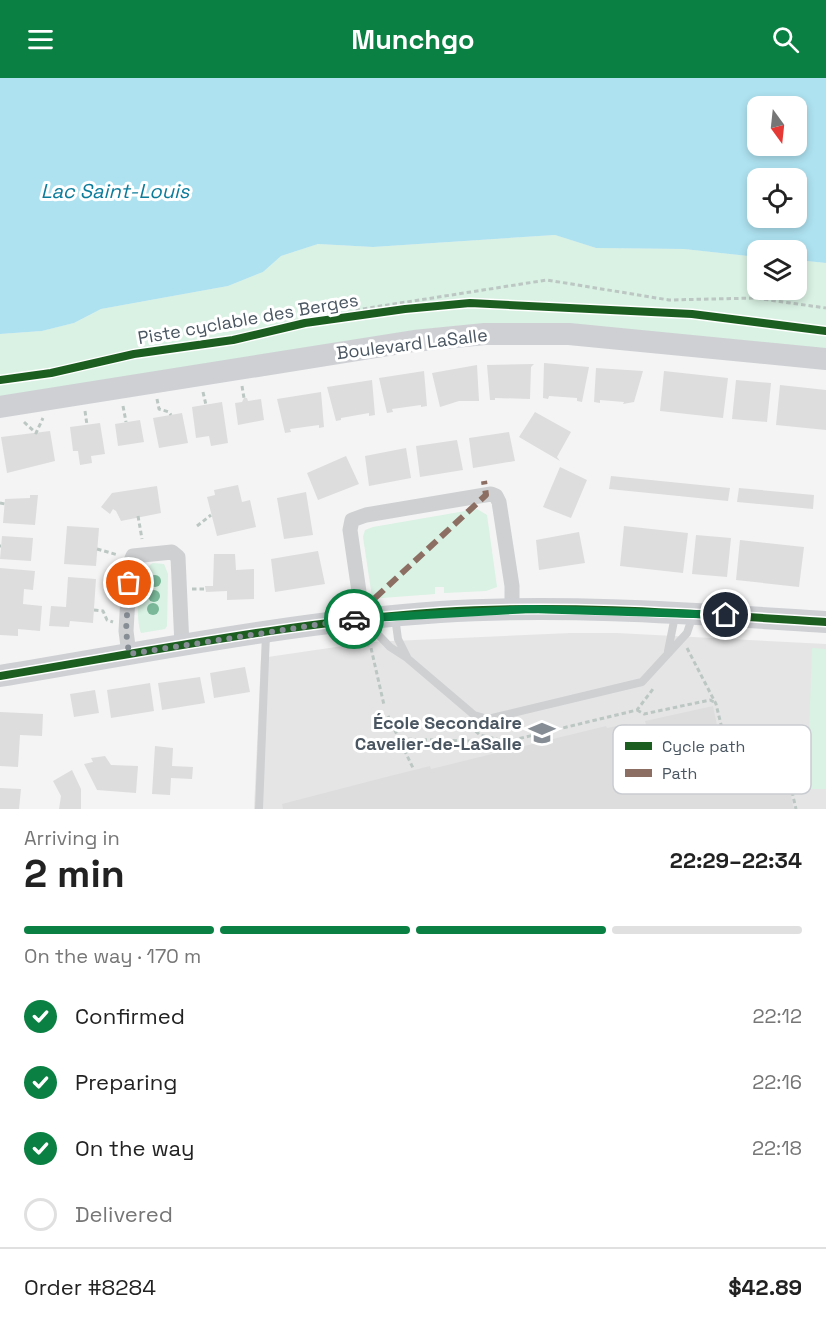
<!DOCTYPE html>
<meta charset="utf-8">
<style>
body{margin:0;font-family:"Space Grotesk",sans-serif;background:#f6f6f6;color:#222;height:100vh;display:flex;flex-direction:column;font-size:22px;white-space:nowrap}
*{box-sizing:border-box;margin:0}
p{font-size:20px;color:#767676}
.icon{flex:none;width:33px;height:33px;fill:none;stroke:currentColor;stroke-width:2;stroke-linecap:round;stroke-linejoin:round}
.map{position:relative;height:731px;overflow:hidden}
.drawer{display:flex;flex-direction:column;background:#fff;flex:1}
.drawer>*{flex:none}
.needle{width:39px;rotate:165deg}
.fabs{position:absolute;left:747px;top:18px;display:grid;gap:12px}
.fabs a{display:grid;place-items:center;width:60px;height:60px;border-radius:12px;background:#fff;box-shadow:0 3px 9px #0003;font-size:30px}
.pin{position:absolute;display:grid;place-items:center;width:51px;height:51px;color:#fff;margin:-26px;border:3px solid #fff;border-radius:50%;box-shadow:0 2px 6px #0007}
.courier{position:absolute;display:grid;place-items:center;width:60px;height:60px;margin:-30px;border:4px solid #0b8043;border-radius:50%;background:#fff;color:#222;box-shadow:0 2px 8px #0007}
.headline em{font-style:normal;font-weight:800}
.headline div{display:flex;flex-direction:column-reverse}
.headline{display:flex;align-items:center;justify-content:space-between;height:102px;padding:0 24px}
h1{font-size:39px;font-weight:800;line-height:45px}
.bar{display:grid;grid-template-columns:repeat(4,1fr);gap:9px 6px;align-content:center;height:72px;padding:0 24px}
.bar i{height:8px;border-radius:4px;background:#e0e0e0}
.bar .selected{background:#0b8043}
.bar p{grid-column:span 4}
.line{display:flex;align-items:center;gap:15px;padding:0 24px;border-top:2px solid #e0e0e0}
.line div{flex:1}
ol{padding:0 24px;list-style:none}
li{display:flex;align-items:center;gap:18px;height:66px}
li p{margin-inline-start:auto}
li .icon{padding:6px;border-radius:50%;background:#0b8043;color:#fff;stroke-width:4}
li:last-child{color:#767676}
li i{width:33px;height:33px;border:3px solid #e0e0e0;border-radius:50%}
header{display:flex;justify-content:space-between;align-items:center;height:78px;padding:0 24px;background:#0b8043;color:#fff;font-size:27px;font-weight:800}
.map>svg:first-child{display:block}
.education{fill:#e6e5e6}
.green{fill:#d9f2e3}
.water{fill:#aee2f0;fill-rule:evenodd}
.building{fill:#ddddde}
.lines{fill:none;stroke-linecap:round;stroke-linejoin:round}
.path{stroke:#bcc7c4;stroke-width:3;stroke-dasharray:4.5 3;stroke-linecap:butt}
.lane{stroke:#ced0d2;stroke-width:8}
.street{stroke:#ced0d2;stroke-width:15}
.secondary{stroke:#ced0d4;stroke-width:22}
.quiet{stroke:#8d6e63;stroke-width:6;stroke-dasharray:12 6;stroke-linecap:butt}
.cycleway-casing{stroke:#fff;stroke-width:11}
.cycleway{stroke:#1b5e20;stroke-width:8}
.tree{fill:#7ab899}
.done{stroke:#868d94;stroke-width:6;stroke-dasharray:0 10.8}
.route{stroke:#0b8043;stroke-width:8}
.labels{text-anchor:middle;stroke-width:6;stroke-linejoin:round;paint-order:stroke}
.street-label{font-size:18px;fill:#4a5661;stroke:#fff}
.poi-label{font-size:18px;font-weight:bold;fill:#4a5661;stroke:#fff;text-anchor:end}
.water-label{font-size:20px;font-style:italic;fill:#0c7c9b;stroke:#fff}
.key{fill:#fff;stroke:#c9ccd0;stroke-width:1.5}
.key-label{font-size:16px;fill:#4a5661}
</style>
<header><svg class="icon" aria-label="menu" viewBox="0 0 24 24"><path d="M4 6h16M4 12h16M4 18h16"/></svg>Munchgo<svg class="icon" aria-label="search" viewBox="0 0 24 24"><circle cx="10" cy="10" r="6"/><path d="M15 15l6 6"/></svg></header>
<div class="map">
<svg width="826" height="731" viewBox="0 0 826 731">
<rect width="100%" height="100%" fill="#f4f4f4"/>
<path class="education" d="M571 555H617L826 566V731H254L261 580 370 564Z"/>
<path class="green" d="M555 157 596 170 684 171 757 179 758 212H796L797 182 826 185V272L568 247 0 320V256L42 253 74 245 101 231 228 208 263 194 281 178 318 166 373 169Z
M477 431 487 437 497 509 486 513 444 515V509H435V516L382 520 372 519 363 459 365 452 373 449Z
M153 485 164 486 168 496 167 548 165 551 141 555C135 540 137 492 153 485Z
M812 570 826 571V711H807Z"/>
<path class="water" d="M0 0H826V185L797 182 796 172H758L757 179 684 171 596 170 555 157 373 169 318 166 281 178 263 194 228 208 101 231 74 245 42 253 0 256ZM758 28H796V68H758ZM758 100H796V140H758Z"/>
<path class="building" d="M544 285 589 289 582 324 577 323V320L549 318 548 321 543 320Z
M534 286 531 289 530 321 495 320V322H490L487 287Z
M477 287 479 323H459L440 329 432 295Z
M596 290 643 293 634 324 623 326 624 324 600 322V325L594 324Z
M424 293 427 328 421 329V327L392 331 393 334 387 335 379 300Z
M664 293 728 300 723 340 660 333Z
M372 302 375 337 369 338V335L341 340V342L336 343 327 309Z
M736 302 771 305 767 344 732 341Z
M780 307 826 312V352L776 347Z
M321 314 324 349 319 350V347L290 351 291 354 285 355 277 321Z
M244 320H247L248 323 261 321 264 342 238 347 235 325 242 324Z
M222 324 228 365 211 368 209 358 196 360 192 329Z
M535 334 571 354 557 379 560 383 519 359Z
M182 335 188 365 159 370 153 340Z
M140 342 144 364 118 368 115 346Z
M100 345 105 376 91 378 92 385 80 387 78 373H73L70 349Z
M50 353 55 383 7 395 1 359Z
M509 354 515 383 473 390 469 360Z
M457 362 463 392 420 399 416 368Z
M406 370 411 400 369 408 365 378Z
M346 378 359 406 318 422 307 395Z
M560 389 587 402 571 440 543 429Z
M611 398 730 410 728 423 609 411Z
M238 407 242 424 250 422 256 449 217 458 207 419 215 417 214 412Z
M157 408 161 435 121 443 116 433 113 431 110 436 101 429 112 415Z
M739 410 814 417 813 431 737 424Z
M306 414 313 457 284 461 277 420Z
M30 417H38L35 447 3 445 5 421 30 420Z
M67 448 99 450 96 488 64 486Z
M624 448 688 455 683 495 620 488Z
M579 454 585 485 539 492 536 462Z
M696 457 731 460 727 499 692 496Z
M2 458 33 460 31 483 0 481Z
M740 462 804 469 799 509 736 502Z
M318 473 325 506 275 514 271 481Z
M214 476H235L236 492 254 491V521L227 522V513L206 514 205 508H213Z
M0 490 35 493 33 512 24 511 23 526 42 528 40 553 18 551V558L0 557Z
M68 499 96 501 93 545 70 543 69 549 49 548 51 528 66 529Z
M245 589 250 614 214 620 210 595Z
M200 599 205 625 162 632 158 605Z
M150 605 154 633 111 640 107 612Z
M95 612 99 635 74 639 70 616Z
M713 628 729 705 786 696 794 731H283L282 726 382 700 430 688 431 691 606 648 607 650 627 646 628 651 646 647 645 643Z
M0 634 43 636 42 658 20 657 18 689 0 688Z
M155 668 173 670 172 688 193 689 192 701 171 700 170 717 152 716Z
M105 678 111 687 138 688 136 715 97 712 84 686 93 684 91 680Z
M72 692 81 711V731H59L61 718 53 703Z
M0 710 21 711 19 731H0Z"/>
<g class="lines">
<path class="path" d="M351 238 354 233 362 231 547 202 669 222 755 220 826 230
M242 308 244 320
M203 314 206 327
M157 321 159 331 169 334 171 337
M123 328 126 344
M85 333 87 347
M24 344 36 355 43 340
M0 425 5 426
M138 438 142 461
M197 448 211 437
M0 468H1
M97 471 118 477
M192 511H205
M94 532 103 533 107 542 113 544
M361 559 371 570 384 627
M687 570 716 626 727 671 760 694 786 688 796 731
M637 632 644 636 710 622 714 624
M388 638 414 692
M470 648 480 657 504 663
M400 661 505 664 637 632 653 611"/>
<path class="lane" d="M395 539 398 561 407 579
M366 544 390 569 407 580 474 637 488 641 642 604 687 555 693 537
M668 573 675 538
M259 731 266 556"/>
<path class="street" d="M363 541 350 452 352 442 366 437 491 416 496 418 499 424 512 508V531
M129 576 126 553 130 485 133 478 172 474 178 479 182 568"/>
<path class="secondary" d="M0 329 414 263 485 256H569L826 281
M0 598C146 574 293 544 440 534 569 526 697 536 826 544"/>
<path class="quiet" d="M375 520 486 417 484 403"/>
<g class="cycleway-casing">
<path id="cycleway" d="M0 302 51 295 134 276 233 262 305 245 405 231 470 225 692 236 826 253
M0 598C146 574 293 544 440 534 569 526 697 536 826 544"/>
</g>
<use href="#cycleway" class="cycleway"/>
</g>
<g class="tree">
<circle cx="155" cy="503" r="6"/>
<circle cx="154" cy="518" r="6"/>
<circle cx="153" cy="531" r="6"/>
</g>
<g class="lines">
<path class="done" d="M129 505 126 553 129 576 354 541"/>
<path class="route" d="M354 541 530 531 726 537"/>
</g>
<defs>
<g id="school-bare" transform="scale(2.07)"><path d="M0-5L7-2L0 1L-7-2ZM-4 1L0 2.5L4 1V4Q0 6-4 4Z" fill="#868d94" stroke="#fff" stroke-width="2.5" paint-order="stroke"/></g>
</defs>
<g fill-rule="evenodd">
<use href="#school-bare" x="542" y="655"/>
</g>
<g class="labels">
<g class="street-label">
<text transform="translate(248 241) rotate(-10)" y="6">Piste cyclable des Berges</text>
<text transform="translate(412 266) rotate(-7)" y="6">Boulevard LaSalle</text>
</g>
<g class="poi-label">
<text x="522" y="651">École Secondaire<tspan x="522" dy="21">Cavelier-de-LaSalle</tspan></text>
</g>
<g class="water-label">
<text x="115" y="120">Lac Saint-Louis</text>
</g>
</g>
<rect x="613" y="647" width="198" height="69" rx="9" class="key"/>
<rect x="625" y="664" width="27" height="8" fill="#1b5e20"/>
<rect x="625" y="691" width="27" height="8" fill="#8d6e63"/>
<g class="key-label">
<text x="662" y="674">Cycle path</text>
<text x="662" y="701">Path</text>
</g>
</svg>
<div class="fabs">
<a><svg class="needle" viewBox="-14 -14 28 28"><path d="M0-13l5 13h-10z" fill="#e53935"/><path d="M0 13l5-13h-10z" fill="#767676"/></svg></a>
<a><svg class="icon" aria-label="locate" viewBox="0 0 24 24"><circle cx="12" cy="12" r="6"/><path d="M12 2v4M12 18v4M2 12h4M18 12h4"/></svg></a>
<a><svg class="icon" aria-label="layers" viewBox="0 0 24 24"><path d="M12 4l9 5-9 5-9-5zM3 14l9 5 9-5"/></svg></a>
</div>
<div class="pin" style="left:129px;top:505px;background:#ea580c"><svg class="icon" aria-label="bag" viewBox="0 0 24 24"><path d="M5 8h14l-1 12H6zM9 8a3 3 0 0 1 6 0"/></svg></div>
<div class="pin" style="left:726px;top:537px;background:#1f2937"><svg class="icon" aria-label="home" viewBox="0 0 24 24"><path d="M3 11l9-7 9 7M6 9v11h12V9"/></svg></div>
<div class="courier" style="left:354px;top:541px"><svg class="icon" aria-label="car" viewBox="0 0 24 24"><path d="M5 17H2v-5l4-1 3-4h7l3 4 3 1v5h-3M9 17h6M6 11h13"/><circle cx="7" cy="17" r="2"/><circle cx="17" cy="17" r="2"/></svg></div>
</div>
<section class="drawer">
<div class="headline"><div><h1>2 min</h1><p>Arriving in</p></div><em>22:29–22:34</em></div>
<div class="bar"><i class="selected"></i><i class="selected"></i><i class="selected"></i><i></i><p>On the way · 170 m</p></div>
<ol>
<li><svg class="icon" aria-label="check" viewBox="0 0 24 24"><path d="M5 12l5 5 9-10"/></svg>Confirmed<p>22:12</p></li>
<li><svg class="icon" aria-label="check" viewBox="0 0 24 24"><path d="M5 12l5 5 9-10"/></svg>Preparing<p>22:16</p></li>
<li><svg class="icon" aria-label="check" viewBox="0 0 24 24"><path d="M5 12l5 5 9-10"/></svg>On the way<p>22:18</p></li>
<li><i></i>Delivered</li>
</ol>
<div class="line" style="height:78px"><div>Order #8284</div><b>$42.89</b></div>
</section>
